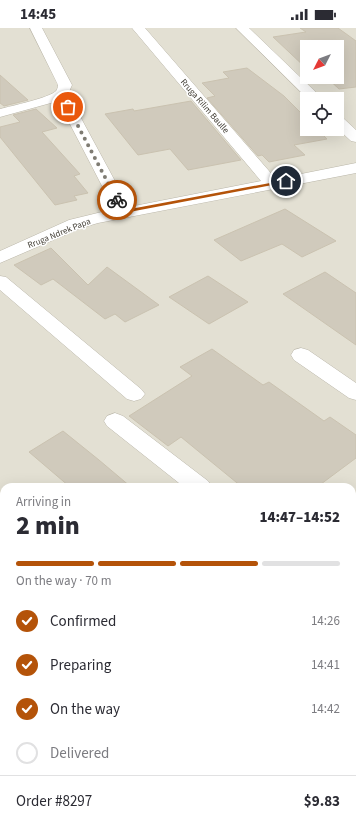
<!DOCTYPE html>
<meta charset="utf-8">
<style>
body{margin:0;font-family:"Source Sans 3",sans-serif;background:#f2f2f3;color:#2b2b33;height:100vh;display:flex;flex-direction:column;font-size:15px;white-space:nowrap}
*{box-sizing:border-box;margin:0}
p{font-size:13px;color:#7c7c81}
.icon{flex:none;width:22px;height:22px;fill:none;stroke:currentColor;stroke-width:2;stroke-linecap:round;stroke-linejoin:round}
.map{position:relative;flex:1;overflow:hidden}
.side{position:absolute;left:0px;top:455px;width:356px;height:352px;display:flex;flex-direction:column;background:#fff;border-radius:12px 12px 0 0;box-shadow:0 4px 16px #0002}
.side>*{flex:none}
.needle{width:26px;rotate:228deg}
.buttons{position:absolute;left:300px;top:12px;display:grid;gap:8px}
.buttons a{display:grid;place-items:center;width:44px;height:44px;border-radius:0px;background:#fff;box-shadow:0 4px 16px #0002;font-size:20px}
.pin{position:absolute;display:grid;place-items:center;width:34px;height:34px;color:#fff;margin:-17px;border:2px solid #fff;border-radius:50%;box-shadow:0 1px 4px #0007}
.courier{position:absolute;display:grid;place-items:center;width:40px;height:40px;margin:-20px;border:3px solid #b45309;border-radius:50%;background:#fff;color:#222;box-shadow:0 1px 5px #0007}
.head em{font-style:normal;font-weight:800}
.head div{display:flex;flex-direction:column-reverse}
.head{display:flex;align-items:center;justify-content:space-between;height:68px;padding:0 16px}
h1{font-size:26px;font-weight:800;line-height:30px}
.bar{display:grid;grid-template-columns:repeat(4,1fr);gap:6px 4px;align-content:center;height:48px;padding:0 16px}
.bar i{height:5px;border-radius:3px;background:#e1e1e2}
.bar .active{background:#b45309}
.bar p{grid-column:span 4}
.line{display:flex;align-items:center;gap:10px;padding:0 16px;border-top:1px solid #e1e1e2}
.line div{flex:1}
ol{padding:0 16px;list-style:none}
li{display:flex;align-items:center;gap:12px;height:44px}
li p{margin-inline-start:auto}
li .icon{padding:4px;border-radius:50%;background:#b45309;color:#fff;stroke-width:4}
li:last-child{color:#7c7c81}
li i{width:22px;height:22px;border:2px solid #e1e1e2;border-radius:50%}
.status{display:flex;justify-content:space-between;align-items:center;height:28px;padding:0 20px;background:#fff;direction:ltr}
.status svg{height:11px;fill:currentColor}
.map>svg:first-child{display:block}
.residential{fill:#e3e0d3;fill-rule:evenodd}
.building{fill:#d0cabc;stroke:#cac2b0}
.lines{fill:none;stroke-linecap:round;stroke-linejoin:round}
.minor-casing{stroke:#bab6a9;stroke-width:1}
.minor{fill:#fff;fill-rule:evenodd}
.route{fill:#b45309}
.done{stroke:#7f7c73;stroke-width:4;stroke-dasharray:0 7.2}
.labels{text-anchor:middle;stroke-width:3;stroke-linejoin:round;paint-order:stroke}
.far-street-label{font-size:9px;fill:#423e35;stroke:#fff}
</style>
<div class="status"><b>14:45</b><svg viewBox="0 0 49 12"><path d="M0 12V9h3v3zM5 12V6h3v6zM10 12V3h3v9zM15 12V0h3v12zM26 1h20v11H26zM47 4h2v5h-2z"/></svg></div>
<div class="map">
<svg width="356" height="807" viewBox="0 0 356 807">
<rect width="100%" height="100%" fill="#f0eee5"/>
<path class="residential" d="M0 0H356V807H0ZM307 19H337V49H307ZM307 71H337V101H307ZM4 459H352V803H4Z"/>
<path class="building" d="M300 0H338L356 13V59L339 61 326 49H337V19H307L306 40 273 9 306 4Z
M247 40 284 68 307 91V101H317L327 111 294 117 305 127 269 134 262 127 258 128 207 70 215 68 202 55 229 50 223 44Z
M0 47 28 72 4 78 0 75Z
M191 73 241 132 188 142 170 121 138 127 105 86 133 81 134 83Z
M36 81 57 100 42 104 80 146 74 148 88 165 74 168 77 172 55 177 0 109V99L20 94 13 87Z
M285 181 336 213 302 229 282 216 241 233 214 212Z
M51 220 88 257 107 239 159 277 125 294 115 286 105 291 53 251 41 257 14 237Z
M325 244 356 265V317L283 266Z
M208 248 248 274 209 296 169 269Z
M212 321 263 357 269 354 324 393 330 389 356 407V430L317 459H242L181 409 168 418 129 388 192 348 180 339Z
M63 403 99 432 131 459H70L29 424Z"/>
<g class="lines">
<g class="minor-casing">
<path id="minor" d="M30 0H42L72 57 68 66 129 179 261 153 132 0H145L276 151 356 135V145L98 195 81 200 0 235V223L69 192 114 181 58 73 0 89V81C11 78 49 70 56 63 57 62 58 59 58 57Z
M236 0H249L323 71H308Z
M337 88 342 89 356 102V114L351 113 337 100Z
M0 248 6 249 141 361 145 366 141 371 134 373 127 371 0 262Z
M301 320 308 322 356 355V372L349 370 294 332 291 327 294 322Z
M115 385 123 388 208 453 212 459H184L107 398 104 393 107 388Z
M352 567 356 568V593L352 592Z
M0 606 4 608V634L0 633Z
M356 637V665L352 667V639Z
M352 693 356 695V725L352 723Z
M144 803H201L199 807H146Z"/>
</g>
<use href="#minor" class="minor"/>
</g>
<path class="route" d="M286 152 288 154 124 185 121 184 115 172 119 171 125 182Z"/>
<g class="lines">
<path class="done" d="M68 79 117 172"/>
</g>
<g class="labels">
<g class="far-street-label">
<text transform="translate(205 78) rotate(49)" y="3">Rruga Rilim Baulle</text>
<text transform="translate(59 205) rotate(-22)" y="3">Rruga Ndrek Papa</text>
</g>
</g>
</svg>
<div class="buttons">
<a><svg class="needle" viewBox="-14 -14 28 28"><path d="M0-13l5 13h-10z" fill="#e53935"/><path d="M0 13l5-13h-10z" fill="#7c7c81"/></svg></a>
<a><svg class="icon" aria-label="locate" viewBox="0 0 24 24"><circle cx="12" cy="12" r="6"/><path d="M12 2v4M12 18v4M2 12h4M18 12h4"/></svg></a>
</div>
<div class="pin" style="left:68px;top:79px;background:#ea580c"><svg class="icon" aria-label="bag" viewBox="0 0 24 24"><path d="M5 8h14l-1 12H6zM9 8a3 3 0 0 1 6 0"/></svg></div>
<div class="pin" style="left:286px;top:153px;background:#1f2937"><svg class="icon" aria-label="home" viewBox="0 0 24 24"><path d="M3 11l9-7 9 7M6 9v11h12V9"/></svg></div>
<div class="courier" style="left:117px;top:172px"><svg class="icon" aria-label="bike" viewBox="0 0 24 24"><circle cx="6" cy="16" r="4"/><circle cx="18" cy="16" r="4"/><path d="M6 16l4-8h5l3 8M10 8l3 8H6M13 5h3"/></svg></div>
<section class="side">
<div class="head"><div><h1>2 min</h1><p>Arriving in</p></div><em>14:47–14:52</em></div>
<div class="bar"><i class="active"></i><i class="active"></i><i class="active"></i><i></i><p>On the way · 70 m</p></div>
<ol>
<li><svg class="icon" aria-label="check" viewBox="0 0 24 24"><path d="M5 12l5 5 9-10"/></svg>Confirmed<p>14:26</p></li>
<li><svg class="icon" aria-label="check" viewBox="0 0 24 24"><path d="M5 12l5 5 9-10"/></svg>Preparing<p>14:41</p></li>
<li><svg class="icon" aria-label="check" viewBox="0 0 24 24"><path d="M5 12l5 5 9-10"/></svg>On the way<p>14:42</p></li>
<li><i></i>Delivered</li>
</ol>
<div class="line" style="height:52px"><div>Order #8297</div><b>$9.83</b></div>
</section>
</div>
